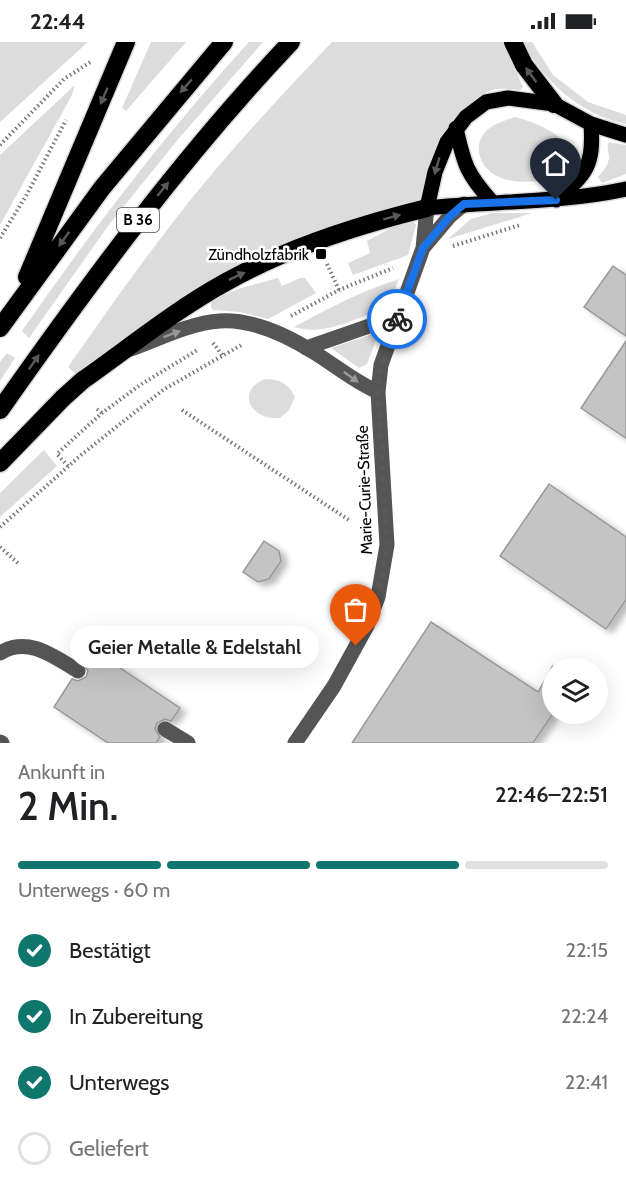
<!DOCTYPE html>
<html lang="de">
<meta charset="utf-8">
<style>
body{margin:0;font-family:Cabin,sans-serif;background:#f6f6f6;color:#202124;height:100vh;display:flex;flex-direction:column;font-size:22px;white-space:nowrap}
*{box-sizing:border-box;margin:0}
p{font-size:20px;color:#757577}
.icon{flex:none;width:33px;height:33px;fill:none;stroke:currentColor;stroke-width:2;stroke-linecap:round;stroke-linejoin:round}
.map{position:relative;height:701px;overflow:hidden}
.panel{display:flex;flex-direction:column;background:#fff;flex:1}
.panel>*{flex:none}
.controls{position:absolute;left:542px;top:616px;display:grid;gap:12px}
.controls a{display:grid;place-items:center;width:66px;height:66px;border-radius:50%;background:#fff;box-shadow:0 6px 24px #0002;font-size:30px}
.pin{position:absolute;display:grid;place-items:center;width:51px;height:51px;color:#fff;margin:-62px -26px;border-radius:50% 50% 50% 0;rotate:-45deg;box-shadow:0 0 6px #0007}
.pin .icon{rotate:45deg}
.courier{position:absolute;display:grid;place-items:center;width:60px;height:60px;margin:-30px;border:4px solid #1a73e8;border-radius:50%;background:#fff;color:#222;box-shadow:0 2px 8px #0007}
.bubble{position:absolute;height:42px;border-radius:21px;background:#fff;box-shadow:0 6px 24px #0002;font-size:20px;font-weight:600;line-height:42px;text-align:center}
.summary em{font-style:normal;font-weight:600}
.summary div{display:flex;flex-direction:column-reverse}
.summary{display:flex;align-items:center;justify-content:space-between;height:102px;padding:0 18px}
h1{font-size:39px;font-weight:600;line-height:45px}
.bar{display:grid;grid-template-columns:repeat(4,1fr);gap:9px 6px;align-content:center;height:72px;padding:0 18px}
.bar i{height:8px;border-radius:4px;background:#e0e0e0}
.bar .current{background:#0f766e}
.bar p{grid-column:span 4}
ol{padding:0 18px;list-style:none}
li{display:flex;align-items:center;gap:18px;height:66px}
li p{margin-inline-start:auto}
li .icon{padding:6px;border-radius:50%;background:#0f766e;color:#fff;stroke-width:4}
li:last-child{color:#757577}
li i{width:33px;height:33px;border:3px solid #e0e0e0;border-radius:50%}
.status{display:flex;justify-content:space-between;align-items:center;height:42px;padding:0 30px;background:#fff;direction:ltr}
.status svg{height:16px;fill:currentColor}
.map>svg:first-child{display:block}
.green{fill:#dcdcdc}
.building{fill:#c4c4c4;stroke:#999;stroke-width:1.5;filter:url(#shadow)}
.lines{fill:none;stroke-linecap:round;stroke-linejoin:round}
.major-casing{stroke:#dbdbdb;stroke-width:18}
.highway-casing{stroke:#dbdbdb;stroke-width:21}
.path{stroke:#777;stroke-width:4;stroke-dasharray:1.5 3;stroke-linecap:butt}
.minor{stroke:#555;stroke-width:15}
.major{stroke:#000;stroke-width:15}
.highway{stroke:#000;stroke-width:18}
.highway-bridge-casing{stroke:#dbdbdb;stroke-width:21;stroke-linecap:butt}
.highway-bridge{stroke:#000;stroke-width:18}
.oneway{fill:#595959}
.oneway2{fill:#999}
.done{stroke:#595959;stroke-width:6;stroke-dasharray:0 10.8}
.route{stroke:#1a73e8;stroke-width:8}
.poi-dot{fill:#000;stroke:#fff;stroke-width:2}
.labels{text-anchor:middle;stroke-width:5;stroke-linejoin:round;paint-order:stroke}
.shield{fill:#fff;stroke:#4c4c4c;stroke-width:1.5}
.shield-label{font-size:15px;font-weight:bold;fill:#000}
.poi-label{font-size:16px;fill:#000;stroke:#fff;text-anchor:end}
.street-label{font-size:16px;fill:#000;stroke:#fff}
</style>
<div class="status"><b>22:44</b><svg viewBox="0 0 49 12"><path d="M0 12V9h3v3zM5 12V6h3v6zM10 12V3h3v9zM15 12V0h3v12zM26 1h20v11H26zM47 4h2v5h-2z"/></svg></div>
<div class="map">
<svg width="626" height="701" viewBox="0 0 626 701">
<defs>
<filter id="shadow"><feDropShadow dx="6" dy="4" stdDeviation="3" flood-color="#0004"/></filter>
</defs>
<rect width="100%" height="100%" fill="#fff"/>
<path class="green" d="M0 0H88L0 80Z
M151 0H186L126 69 122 66Z
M249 0H263L180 95 108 184 29 296 22 289C92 188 166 91 249 0Z
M332 0H503L523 45 520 48C511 47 501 46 492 48 483 51 476 58 468 63 438 87 428 121 420 157 332 181 245 212 169 264 137 285 108 310 78 334L68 325C112 262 157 198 206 139 246 91 289 45 332 0Z
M523 0H532L553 33 588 60 626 73V82C581 73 544 40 523 0Z
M75 43 71 55 0 183V113Z
M515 75C535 80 581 97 568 125 567 129 562 133 560 137 541 139 517 143 499 135 484 129 472 109 483 93 490 82 504 79 515 75Z
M609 100 626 103V132L602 141 598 135C603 129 608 124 609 116 609 109 606 107 609 100Z
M492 171H532L448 197 471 177Z
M412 178 416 183 408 213 353 233 348 221 370 211 367 199 393 185Z
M278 236 282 244 300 236H305L316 251 268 277 240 270 213 268 211 265V260L214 257 241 246Z
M399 237 388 264C360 275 325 295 294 285 329 266 361 249 399 237Z
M379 290 367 322 359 326 331 306Z
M7 311 15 316 0 339V320Z
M265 337C280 337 289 342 295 355L289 368 280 376C251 379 235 349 265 337Z
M44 408 57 424 0 475V451Z"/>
<path class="building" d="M613 224 626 233V294L584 265Z
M626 299V396L581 366Z
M549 442 626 495V558L606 587 500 514Z
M264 499 279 509 281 519 269 537 258 540 243 530Z
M431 580 538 650 552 625V673L533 701H352Z
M92 607 180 666 171 679 165 677 157 681 155 687 160 695 156 701H108L54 665 72 637 78 639 86 635 88 629 83 621Z"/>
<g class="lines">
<g class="major-casing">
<path id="major" d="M456 86C464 123 467 132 492 160
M626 93 591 82 554 62 508 56 486 60 466 75 447 100 435 130 427 166C493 159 560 161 626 147
M556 158C587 131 594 124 591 82"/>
</g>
<g class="highway-casing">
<path id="highway" d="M513 0 524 23 554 62
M27 235 126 0
M0 286 102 146 224 0
M83 338C130 305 175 268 226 240 288 205 358 183 427 166
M0 368C90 240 183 114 291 0
M0 421 63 356"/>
</g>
<path class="path" d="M0 103 64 37 92 19
M0 196 26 154 66 78
M453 204 520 183
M327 222 339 248
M291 274 339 248 393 226
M213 301 223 314
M97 367 102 371
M182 368 349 478
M68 424 57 412 60 409 102 371 140 343 199 307
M0 485 81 413 163 348 243 302
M0 505 20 523"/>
<path class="minor" d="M423 206 450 174 464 162
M306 306 398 274
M131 307C159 297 190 281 220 279 252 277 288 294 315 311 336 324 355 340 378 350
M0 611C28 594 53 614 78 629
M165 687 188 701
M0 700 2 701
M295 701 334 644 367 584 378 555 387 503 378 350 381 323 423 206 427 166"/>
<use href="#major" class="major"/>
<use href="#highway" class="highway"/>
<g class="highway-bridge-casing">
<path id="highway-bridge" d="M63 356 83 338"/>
</g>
<use href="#highway-bridge" class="highway-bridge"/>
</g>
<defs><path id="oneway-solid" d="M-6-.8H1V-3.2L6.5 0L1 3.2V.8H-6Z" transform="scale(1.5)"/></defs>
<g class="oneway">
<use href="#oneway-solid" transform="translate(531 33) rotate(-126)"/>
<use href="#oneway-solid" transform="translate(186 44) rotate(131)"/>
<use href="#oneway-solid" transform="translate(104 54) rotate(113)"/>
<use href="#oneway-solid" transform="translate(437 124) rotate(106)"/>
<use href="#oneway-solid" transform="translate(163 147) rotate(-51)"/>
<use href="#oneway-solid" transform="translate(392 175) rotate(-15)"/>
<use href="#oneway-solid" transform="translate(64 197) rotate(126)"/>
<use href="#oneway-solid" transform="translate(237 234) rotate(-25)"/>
<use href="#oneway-solid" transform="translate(34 320) rotate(-55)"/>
</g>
<g class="oneway2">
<use href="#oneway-solid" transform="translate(172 292) rotate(-20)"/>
<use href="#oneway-solid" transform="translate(351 335) rotate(36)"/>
</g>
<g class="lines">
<path class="done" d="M356 604C374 572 383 539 387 503L378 350 381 323 397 277"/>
<path class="route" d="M397 277 423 206 450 174 464 162 556 158"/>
</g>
<rect class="poi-dot" x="315" y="206" width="12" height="12" rx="3"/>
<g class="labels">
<rect class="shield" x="117" y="166" width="42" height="24" rx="4.5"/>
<g class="shield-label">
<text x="138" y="183">B 36</text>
</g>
<g class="poi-label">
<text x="309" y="218">Zündholzfabrik</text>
</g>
<g class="street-label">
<text transform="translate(364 448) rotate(-92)" y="6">Marie-Curie-Straße</text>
</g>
</g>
</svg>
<div class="controls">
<a><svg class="icon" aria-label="layers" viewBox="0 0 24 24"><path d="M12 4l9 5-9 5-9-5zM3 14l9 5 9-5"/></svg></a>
</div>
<div class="pin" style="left:356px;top:604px;background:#ea580c"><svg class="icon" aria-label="bag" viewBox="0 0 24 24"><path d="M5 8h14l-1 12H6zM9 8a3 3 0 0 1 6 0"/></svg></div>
<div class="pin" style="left:556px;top:158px;background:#1f2937"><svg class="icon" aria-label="home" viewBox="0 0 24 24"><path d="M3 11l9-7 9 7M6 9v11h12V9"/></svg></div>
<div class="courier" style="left:397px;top:277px"><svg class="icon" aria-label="bike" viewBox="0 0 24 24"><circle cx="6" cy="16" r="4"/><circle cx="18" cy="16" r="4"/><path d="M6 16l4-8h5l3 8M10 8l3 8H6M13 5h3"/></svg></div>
<div class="bubble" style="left:70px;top:584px;width:249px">Geier Metalle &amp; Edelstahl</div>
</div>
<section class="panel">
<div class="summary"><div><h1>2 Min.</h1><p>Ankunft in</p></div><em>22:46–22:51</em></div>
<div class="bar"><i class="current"></i><i class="current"></i><i class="current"></i><i></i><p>Unterwegs · 60 m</p></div>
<ol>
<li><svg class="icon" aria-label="check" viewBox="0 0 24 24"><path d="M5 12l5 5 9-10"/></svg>Bestätigt<p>22:15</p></li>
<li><svg class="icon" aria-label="check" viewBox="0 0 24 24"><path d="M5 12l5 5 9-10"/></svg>In Zubereitung<p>22:24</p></li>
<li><svg class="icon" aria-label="check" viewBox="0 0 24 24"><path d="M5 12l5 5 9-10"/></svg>Unterwegs<p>22:41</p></li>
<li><i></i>Geliefert</li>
</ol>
</section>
